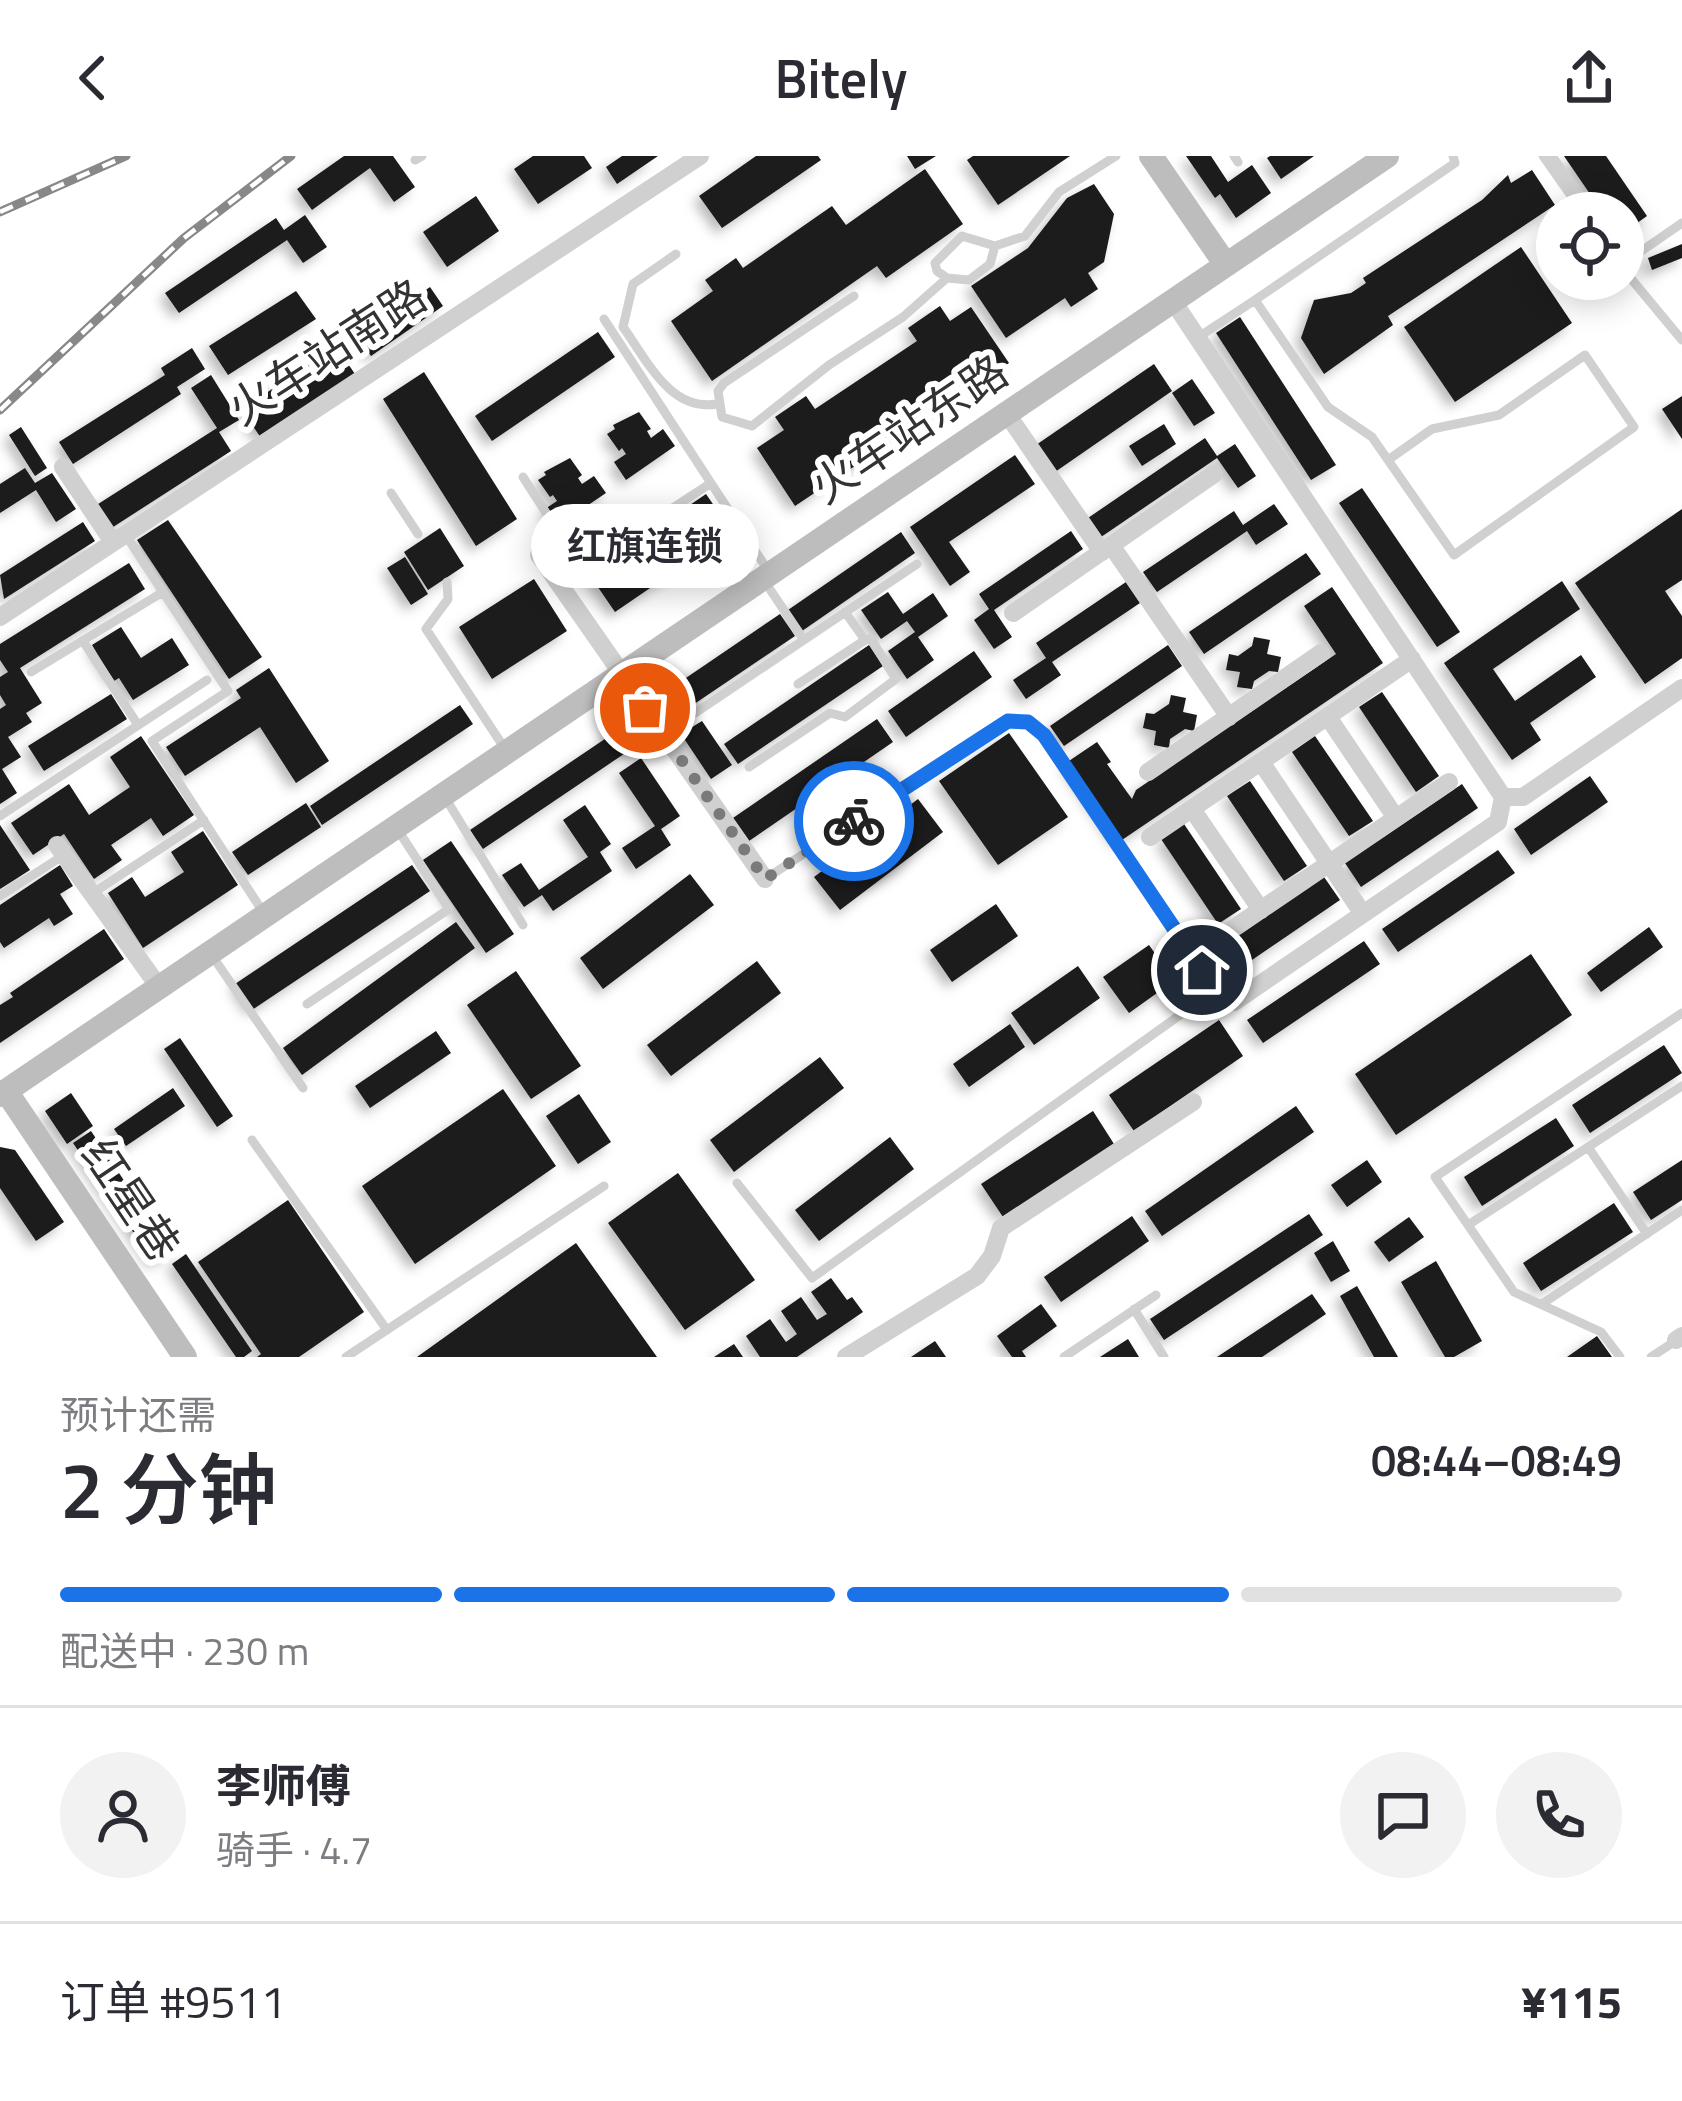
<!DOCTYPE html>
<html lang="zh">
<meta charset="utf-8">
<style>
body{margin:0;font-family:"Titillium Web","Noto Sans SC",sans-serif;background:#f2f2f3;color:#2b2b33;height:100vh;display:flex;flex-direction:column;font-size:45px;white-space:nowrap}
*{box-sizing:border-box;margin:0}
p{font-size:39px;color:#7c7c81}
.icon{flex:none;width:66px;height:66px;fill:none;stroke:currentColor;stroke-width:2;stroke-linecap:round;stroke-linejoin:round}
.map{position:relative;height:1201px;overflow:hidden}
.details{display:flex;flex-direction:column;background:#fff;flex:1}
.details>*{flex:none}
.controls{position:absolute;left:1536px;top:36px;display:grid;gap:24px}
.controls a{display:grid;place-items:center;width:108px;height:108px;border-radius:50%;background:#fff;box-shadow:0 6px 30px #0003;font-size:60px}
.pin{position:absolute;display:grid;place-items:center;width:102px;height:102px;color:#fff;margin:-51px;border:6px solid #fff;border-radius:50%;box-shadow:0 3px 12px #0007}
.courier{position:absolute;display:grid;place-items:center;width:120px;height:120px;margin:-60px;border:9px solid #1a73e8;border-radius:50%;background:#fff;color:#222;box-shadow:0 3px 15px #0007}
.bubble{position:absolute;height:84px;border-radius:42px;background:#fff;box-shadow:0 6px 30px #0003;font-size:39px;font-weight:600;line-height:84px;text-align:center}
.head em{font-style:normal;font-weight:600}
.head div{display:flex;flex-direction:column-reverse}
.head{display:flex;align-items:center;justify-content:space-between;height:204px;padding:0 60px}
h1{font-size:78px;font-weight:600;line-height:90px}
.bar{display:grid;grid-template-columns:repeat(4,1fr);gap:18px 12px;align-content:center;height:144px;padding:0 60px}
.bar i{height:15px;border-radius:9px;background:#e1e1e2}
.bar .on{background:#1a73e8}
.bar p{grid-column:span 4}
.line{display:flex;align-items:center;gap:30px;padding:0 60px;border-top:3px solid #e1e1e2}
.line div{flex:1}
.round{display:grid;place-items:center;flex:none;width:126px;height:126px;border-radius:63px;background:#f2f2f3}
header{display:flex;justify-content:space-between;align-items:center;height:156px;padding:0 60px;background:#fff;font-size:54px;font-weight:600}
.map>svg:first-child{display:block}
.building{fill:#1a1a1a;filter:url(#shadow)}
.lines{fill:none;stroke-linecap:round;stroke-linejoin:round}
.lane{stroke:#d0d0d0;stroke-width:9}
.street{stroke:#d0d0d0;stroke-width:18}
.secondary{stroke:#bdbdbd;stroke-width:24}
.rail-casing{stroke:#888;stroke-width:9}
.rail{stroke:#fff;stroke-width:4.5;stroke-dasharray:14;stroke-linecap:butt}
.done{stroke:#7a7a7a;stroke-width:12;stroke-dasharray:0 21.6}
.route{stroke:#1a73e8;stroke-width:15}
.labels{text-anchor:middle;stroke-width:12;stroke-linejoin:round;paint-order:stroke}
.street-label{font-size:45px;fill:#333;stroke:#fff}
</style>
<header><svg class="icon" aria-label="back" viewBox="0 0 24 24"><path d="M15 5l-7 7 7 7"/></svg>Bitely<svg class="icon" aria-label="share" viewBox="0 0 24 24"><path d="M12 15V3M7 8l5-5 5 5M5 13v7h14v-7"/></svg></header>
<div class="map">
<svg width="1682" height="1201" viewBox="0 0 1682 1201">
<defs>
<filter id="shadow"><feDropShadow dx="-6" dy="6" stdDeviation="6" flood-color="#0004"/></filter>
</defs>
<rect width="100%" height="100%" fill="#fff"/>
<path class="building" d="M344 0H393L415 31 394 46 370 12 312 54 297 33Z
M533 0H584L592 12 538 48 514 13Z
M622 0H658L617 28 606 11Z
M756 0H818L821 4 722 72 699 40Z
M907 0H936L915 13Z
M973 0H1070L998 49 967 4Z
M1186 0H1211L1228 26 1252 9 1271 37 1236 62 1220 38 1215 42Z
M1270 0H1314L1281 23 1267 2Z
M1564 0H1606L1647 60 1623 77V57H1603Z
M925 13 963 68 886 122 877 110 712 225 671 165 713 135 705 124 736 102 743 112 832 50 846 69Z
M1532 14 1555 49 1388 160 1393 169 1324 218 1301 182 1314 144 1351 137 1366 127 1363 122 1482 44 1508 19 1511 27Z
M1094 28 1114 58 1104 106 1088 117 1098 133 1071 151 1065 142 1006 182 971 130 1028 92 1067 42Z
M476 40 499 75 447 111 423 76Z
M305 59 327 91 303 107 287 84 179 157 165 137 276 62 284 74Z
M1682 88V102L1652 114 1648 102Z
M1521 91 1572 167 1455 246 1404 171Z
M430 131 443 150 371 200 358 181Z
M296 135 316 163 228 219 209 190Z
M940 150 950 165 971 151 1009 207 795 350 757 292 784 274 775 261 806 240 815 253 917 185 908 172Z
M1240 161 1336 309 1311 324 1216 177Z
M598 176 615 201 492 285 475 260Z
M335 189 355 218 261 282 242 254Z
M192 192 205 213 177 231 181 238 73 308 59 286 165 219 161 212Z
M1154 208 1172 235 1055 316 1036 289Z
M424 216 517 363 476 390 383 243Z
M211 219 239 264 219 276 231 295 110 373 95 350 217 272 191 232Z
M1192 223 1215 257 1194 270 1172 237Z
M1682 240V283L1662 253Z
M639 256 651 273 647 275 651 282 663 273 675 290 626 324 614 306 626 298 622 292 619 295 607 278 615 273 613 269Z
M1164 268 1176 288 1142 310 1129 290Z
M21 271 47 312 35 320 9 279Z
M1205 282 1217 300 1235 288 1256 320 1238 332 1217 302 1101 381 1088 362Z
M1015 299 1035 328 949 386 970 416 950 430 910 371Z
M570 302 582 319 578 322 582 328 594 320 606 337 557 370 545 353 557 345 553 339 550 341 538 324 546 319 544 316Z
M25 312 35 327 52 317 76 353 56 366 36 334 0 357V328Z
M1362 332 1460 476 1437 491 1339 347Z
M706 338 732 376 615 456 589 418Z
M1274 348 1288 368 1256 389 1247 375 1157 436 1143 416 1234 355 1243 369Z
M1682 353V424L1665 435 1682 460V502L1645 528 1575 427Z
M168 364 262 501 229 523 137 384Z
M83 366 95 385 4 443 0 419Z
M440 372 464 410 428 434 404 396Z
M1071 375 1083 393 994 454 1012 481 994 493 974 464 989 453 979 438Z
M901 376 915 397 802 475 788 454Z
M1306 397 1321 418 1204 498 1189 476Z
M405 401 428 438 411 449 387 412Z
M129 407 145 433 20 512 42 547 26 557 32 566 8 581 21 601 2 613 17 637 0 648V553L6 549 0 539V521L8 516 0 504V488Z
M534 423 567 475 492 523 459 471Z
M1562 425 1580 453 1493 513 1515 545 1581 499 1596 521 1530 567 1541 584 1512 604 1444 507Z
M1126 426 1140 447 1052 506 1061 519 1026 543 1013 524 1046 502 1036 487Z
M1332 431 1383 507 1119 686 1066 607 1097 586 1111 606 1107 608 1132 643 1136 634 1336 498 1304 450Z
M888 436 903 458 933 437 948 460 918 481 934 504 907 523 888 495 915 476 907 465 881 483 861 454Z
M780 458 795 480 669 565 655 543Z
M121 471 141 502 172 482 189 509 133 544 119 522 114 525 92 489Z
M1254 481 1270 484 1267 498 1281 501 1278 516 1269 515 1254 525 1252 533 1237 531 1240 516 1226 514 1229 498 1238 500 1252 490Z
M869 489 883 510 738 608 724 588Z
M1168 489 1182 510 1064 590 1050 570Z
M974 495 992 521 906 581 888 555Z
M269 512 329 605 296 627 260 571 185 620 166 591 241 542 236 534Z
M1382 536 1439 620 1416 636 1359 551Z
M111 538 127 563 44 615 28 590Z
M1171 539 1186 542 1183 556 1197 559 1194 575 1185 573 1170 583 1169 592 1154 589 1156 575 1143 572 1146 557 1154 558 1169 548Z
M460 549 473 568 322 669 310 650Z
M636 562 649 581 483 693 470 674Z
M877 563 893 586 749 685 733 662Z
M702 565 732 609 711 623 681 578Z
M1009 577 1068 661 998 709 939 625Z
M141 580 194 659 163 680 151 662 111 689 122 704 94 723 64 678 33 699 11 667 69 628 89 659 130 631 110 601Z
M1315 580 1373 665 1349 680 1292 596Z
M641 602 680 660 661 673 671 689 636 713 622 692 655 670 619 617Z
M1590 620 1608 646 1531 699 1514 673Z
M1250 625 1307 710 1284 725 1227 640Z
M1462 628 1478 652 1361 731 1345 707Z
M918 643 943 676 840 754 814 721Z
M306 647 321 671 248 719 232 696Z
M585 649 611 688 600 696 612 715 553 755 542 739 524 751 502 719 521 707 539 734 588 701 563 664Z
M1184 668 1241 753 1218 768 1161 683Z
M0 669 30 714 0 733Z
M203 675 238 729 143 792 108 737 132 721 145 741 184 716 171 696Z
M451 685 514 778 486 797 423 704Z
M1498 694 1515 717 1398 796 1382 773Z
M60 709 73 730 60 738 73 758 54 770 49 762 4 792 0 786V749Z
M412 709 430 735 252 854 235 828Z
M690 718 714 749 603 833 580 802Z
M1324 721 1340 744 1224 823 1208 800Z
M996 748 1018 780 952 826 930 794Z
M456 766 475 792 302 919 283 892Z
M1649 771 1663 791 1601 836 1587 817Z
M104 773 124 803 0 887V849L13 841 10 837Z
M1364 785 1380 808 1263 887 1247 864Z
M1149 789 1171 820 1160 827 1164 832 1129 857 1103 821Z
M1531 798 1572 859 1396 979 1355 918Z
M757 805 781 837 671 920 647 889Z
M1078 810 1100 842 1034 889 1011 857Z
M516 815 581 910 531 943 467 849Z
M1219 864 1243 900 1134 975 1109 939Z
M1010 868 1025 891 969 931 953 908Z
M436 875 451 897 370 952 355 930Z
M180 882 233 960 217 971 164 893Z
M1664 889 1682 917 1590 977 1572 949Z
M820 901 844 932 734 1016 710 984Z
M173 932 185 950 126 990 114 973Z
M503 933 556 1010 415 1108 362 1030Z
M71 937 93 970 67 988 45 955Z
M579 938 611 986 578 1008 546 960Z
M1296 950 1314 976 1162 1080 1145 1055Z
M1093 955 1114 988 1003 1061 981 1028Z
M1556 962 1574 990 1482 1050 1464 1021Z
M91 975 171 1095 154 1107 73 987Z
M890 981 914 1013 819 1085 795 1054Z
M0 991 15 994 64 1066 36 1085 0 1032Z
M1367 1004 1382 1026 1347 1051 1331 1029Z
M1682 1004V1044L1651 1064 1633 1036Z
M678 1017 755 1124 685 1174 608 1067Z
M288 1044 364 1156 299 1201H257L261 1198 198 1106Z
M1614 1047 1633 1076 1541 1135 1523 1107Z
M1309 1058 1323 1079 1164 1184 1150 1163Z
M1132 1060 1149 1085 1061 1146 1044 1121Z
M1409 1061 1424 1081 1389 1106 1374 1086Z
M1333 1085 1350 1115 1331 1126 1314 1097Z
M576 1087 657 1201H417Z
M186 1098 252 1195 244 1201H236L172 1108Z
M1436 1105 1482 1185 1454 1201H1445L1401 1126Z
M831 1122 847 1144 852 1141 863 1156 797 1201H760L746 1180 770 1163 786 1186 797 1178 781 1155 801 1141 817 1164 827 1158 811 1136Z
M1357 1130 1398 1201H1374L1340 1140Z
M1312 1138 1326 1158 1262 1201H1217Z
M1041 1148 1057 1170 1022 1195 1026 1201H1012L997 1180Z
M1597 1180 1612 1201H1567Z
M1128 1183 1139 1201H1100Z
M935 1185 946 1201H911Z
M734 1188 743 1201H714Z"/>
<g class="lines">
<path class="lane" d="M1234 0 1238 6
M1543 0 1583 57
M1552 0 1592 57
M415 4 422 0
M995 90 990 108 969 124 947 122 937 115 935 107 962 80 995 90 1025 80 1059 36 1116 0
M676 98 633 128 623 171C647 204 670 256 717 248
M1623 100 1627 105 1682 67
M1623 113 1682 184
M854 140 724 227 718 235 722 261 752 270 829 209 903 161 947 122
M1255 144 1455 7 1453 0
M604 163 767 413
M1197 182 1255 144 1328 251 1372 281 1454 399 1634 271 1585 199 1499 259 1432 273 1388 304
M523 321 574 400 590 406 711 327
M391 337 418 378
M125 378 228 535 152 585 265 759
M763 423 804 484
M447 426 448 443 426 473 507 596
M83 485 138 569
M31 516 163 436
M798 528 865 484
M695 557 917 408
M749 611 830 557 845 561 896 523 871 483 865 484 845 456
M446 643 523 769
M0 660 207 524
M93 737 204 664
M0 740 64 699
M213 801 303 932
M307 848 449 753 396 671
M252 984 387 1174
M1588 991 1647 1078
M737 1027 812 1122 1194 849 1204 837 1201 814 1044 579 1028 566 1008 565 765 723
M1468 1069 1682 930
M1542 1148 1682 1054
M1134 1153 1164 1201
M346 1201 604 1030
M1064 1201 1156 1139
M1620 1201 1601 1176 1514 1136 1435 1021 1682 857
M1651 1201 1677 1184"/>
<path class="street" d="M1173 145 1503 641 1498 666 1234 846
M1007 258 1102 396
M63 311 113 386
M1111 389 1229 561
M539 399 765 723
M1013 457 1214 318
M0 461 700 0
M1328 561 1396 662
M1261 606 1363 758
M1148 616 1321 497
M1503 641H1523L1682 532
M1192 653 1261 754
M1150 681 1412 503
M57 689 159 831
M1209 789 1449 626
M1676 1184 1682 1180
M846 1201 977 1120 992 1100 1001 1072 1193 946"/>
<path class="secondary" d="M1151 0 1226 109
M6 935 185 1201
M0 939 1387 0"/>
<g class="rail-casing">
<path id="rail" d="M0 56 126 0
M0 254 184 82 291 0"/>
</g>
<use href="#rail" class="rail"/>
</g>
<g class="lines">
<path class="done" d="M645 552 765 723 854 665"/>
<path class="route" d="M854 665 1008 565 1028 566 1044 579 1202 814"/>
</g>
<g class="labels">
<g class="street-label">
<text transform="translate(327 196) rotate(-33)" y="16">火车站南路</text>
<text transform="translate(909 273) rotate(-34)" y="16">火车站东路</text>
<text transform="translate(131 1044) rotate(56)" y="16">红星巷</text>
</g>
</g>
</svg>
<div class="controls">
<a><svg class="icon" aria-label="locate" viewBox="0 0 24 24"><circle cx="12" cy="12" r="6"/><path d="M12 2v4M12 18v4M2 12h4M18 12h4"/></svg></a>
</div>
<div class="pin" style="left:645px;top:552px;background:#ea580c"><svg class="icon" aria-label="bag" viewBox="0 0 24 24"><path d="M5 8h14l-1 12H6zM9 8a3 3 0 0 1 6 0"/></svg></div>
<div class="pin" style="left:1202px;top:814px;background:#1f2937"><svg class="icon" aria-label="home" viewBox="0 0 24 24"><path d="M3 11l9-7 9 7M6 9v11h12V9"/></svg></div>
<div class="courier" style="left:854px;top:665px"><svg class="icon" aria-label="bike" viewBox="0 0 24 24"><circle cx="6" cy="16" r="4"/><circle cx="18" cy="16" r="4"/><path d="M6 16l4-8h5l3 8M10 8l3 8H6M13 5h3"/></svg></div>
<div class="bubble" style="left:531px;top:348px;width:228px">红旗连锁</div>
</div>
<section class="details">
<div class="head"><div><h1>2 分钟</h1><p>预计还需</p></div><em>08:44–08:49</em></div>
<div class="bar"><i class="on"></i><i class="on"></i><i class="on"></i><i></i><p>配送中 · 230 m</p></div>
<div class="line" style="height:216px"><a class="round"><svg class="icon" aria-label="person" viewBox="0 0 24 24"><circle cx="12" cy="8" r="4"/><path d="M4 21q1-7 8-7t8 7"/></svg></a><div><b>李师傅</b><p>骑手 · 4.7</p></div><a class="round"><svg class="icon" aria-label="chat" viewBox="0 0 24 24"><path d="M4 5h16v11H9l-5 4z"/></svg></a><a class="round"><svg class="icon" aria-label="phone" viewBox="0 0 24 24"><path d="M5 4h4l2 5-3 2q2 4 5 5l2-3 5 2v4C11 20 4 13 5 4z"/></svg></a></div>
<div class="line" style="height:156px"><div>订单 #9511</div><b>¥115</b></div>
</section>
